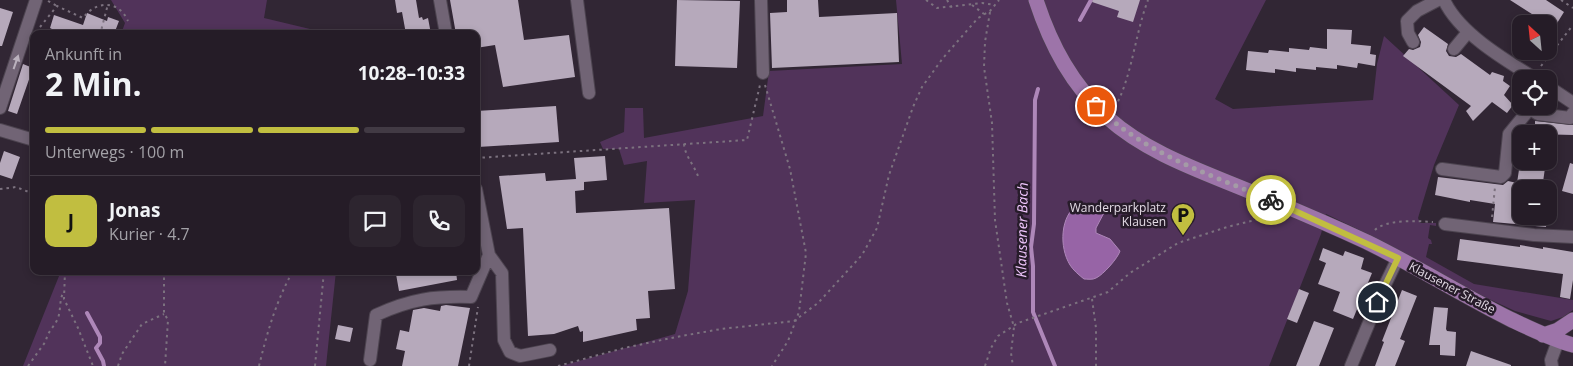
<!DOCTYPE html>
<html lang="de">
<meta charset="utf-8">
<style>
body{margin:0;font-family:"Open Sans",sans-serif;background:#2d252f;color:#f1f3f6;height:100vh;display:flex;flex-direction:column;font-size:19px;white-space:nowrap}
*{box-sizing:border-box;margin:0}
p{font-size:16px;color:#a3a1a7}
.icon{flex:none;width:28px;height:28px;fill:none;stroke:currentColor;stroke-width:2;stroke-linecap:round;stroke-linejoin:round}
.map{position:relative;flex:1;overflow:hidden}
.sheet{position:absolute;left:30px;top:30px;width:450px;height:245px;display:flex;flex-direction:column;background:#251c27;border-radius:10px;box-shadow:0 2px 8px #0003,0 0 0 1px #423a44}
.sheet>*{flex:none}
.needle{width:32px;rotate:333deg}
.fabs{position:absolute;left:1512px;top:15px;display:grid;gap:10px}
.fabs a{display:grid;place-items:center;width:45px;height:45px;border-radius:10px;background:#251c27;box-shadow:0 2px 8px #0003,0 0 0 1px #423a44;font-size:25px}
.pin{position:absolute;display:grid;place-items:center;width:42px;height:42px;color:#fff;margin:-21px;border:2px solid #fff;border-radius:50%;box-shadow:0 1px 5px #0007}
.courier{position:absolute;display:grid;place-items:center;width:50px;height:50px;margin:-25px;border:4px solid #c1be40;border-radius:50%;background:#fff;color:#222;box-shadow:0 1px 6px #0007}
.overview em{font-style:normal;font-weight:700}
.overview div{display:flex;flex-direction:column-reverse}
.overview{display:flex;align-items:center;justify-content:space-between;height:85px;padding:0 15px}
h1{font-size:32px;font-weight:700;line-height:38px}
.bar{display:grid;grid-template-columns:repeat(4,1fr);gap:8px 5px;align-content:center;height:60px;padding:0 15px}
.bar i{height:6px;border-radius:4px;background:#423a44}
.bar .on{background:#c1be40}
.bar p{grid-column:span 4}
.line{display:flex;align-items:center;gap:12px;padding:0 15px;border-top:1px solid #423a44}
.line div{flex:1}
.round{display:grid;place-items:center;flex:none;width:52px;height:52px;border-radius:10px;background:#2d252f}
.map>svg:first-child{display:block}
.green{fill:#51335a}
.water{fill:#9764a6;stroke:#ae87b9}
.lines{fill:none;stroke-linecap:round;stroke-linejoin:round}
.stream{stroke:#ae87b9;stroke-width:4}
.building{fill:#b6a9bb}
.minor-casing{stroke:#4d4450;stroke-width:14}
.major-casing{stroke:#4d4450;stroke-width:16}
.path{stroke:#7c727f;stroke-width:2;stroke-dasharray:2.5 4;stroke-linecap:butt}
.minor{stroke:#716475;stroke-width:12}
.major{stroke:#9d74a9;stroke-width:15}
.oneway{fill:#bab1bd}
.done{stroke:#a49ba6;stroke-width:5;stroke-dasharray:0 9}
.route{stroke:#c1be40;stroke-width:6}
.labels{text-anchor:middle;stroke-width:5;stroke-linejoin:round;paint-order:stroke}
.poi-label{font-size:12px;fill:#e2dae4;stroke:#271c2a;text-anchor:end}
.street-label{font-size:12px;fill:#e2dae4;stroke:#271c2a}
.water-label{font-size:14px;font-style:italic;fill:#f1c7fe;stroke:#271c2a}
</style>
<div class="map">
<svg width="1573" height="366" viewBox="0 0 1573 366">
<rect width="100%" height="100%" fill="#312634"/>
<path class="green" d="M111 0H267L264 18 310 29V34H121L125 23Z
M896 0H1266L1215 99 1233 109 1373 100 1377 64 1384 36 1459 105 1434 165 1418 218 1420 223H1436V226L1430 225 1428 238 1431 240 1432 244H1429L1426 257 1474 284 1573 300V310L1563 317 1551 321 1515 311 1476 293 1376 238 1326 214 1321 234 1269 366H561L675 334 688 291 695 200 644 203 647 161 624 165 619 149H603L600 142 624 132 625 108H643L644 138 763 116 769 71 902 64Z
M61 271H336L326 366H23Z"/>
<path class="water" d="M1078 204 1090 205 1098 207 1103 204 1107 207 1096 228V233L1110 239 1120 251C1118 258 1103 275 1096 278 1093 280 1087 279 1084 279 1079 275 1073 270 1070 265 1059 247 1060 216 1078 204Z"/>
<g class="lines">
<path class="stream" d="M1080 20 1091 0
M1038 89 1035 100 1034 224 1031 247 1033 266V312L1055 366
M87 313 100 337V343L96 348 103 361 104 366"/>
</g>
<path class="building" d="M395 0H416L419 18 422 17 423 20 428 18 431 34H406L402 12 397 13Z
M450 0H518L524 40 569 35 575 77 503 87 495 45 476 48V34H456Z
M677 0 740 1 737 68 675 66Z
M787 0H818L819 17 897 13 899 62 772 68 770 13 787 12Z
M1093 0H1140L1133 22 1117 17 1119 11 1092 2Z
M1510 0H1546L1564 12 1554 28Z
M0 8 13 12 2 46H0Z
M87 13 107 21 108 17 119 21 114 34H55L56 31 50 28 54 15 83 25Z
M1424 27 1448 44 1446 51 1449 56 1456 57 1461 54 1490 75 1492 72 1504 76 1503 81 1510 86 1504 95 1513 105 1507 113 1492 102 1473 121 1466 111 1471 106 1403 56 1409 49 1413 50 1420 47 1421 42 1418 35Z
M1327 29 1352 30 1351 44 1371 46 1370 54 1376 55 1375 66 1358 63 1357 68 1337 65V69L1316 67V70L1296 68V72L1275 69V73L1246 70 1248 51 1268 53 1269 50 1289 52V48L1309 50 1310 47 1327 49Z
M23 64 33 68 17 114 8 111Z
M556 106 559 142 478 147 476 111Z
M1535 121 1573 125V135L1535 134Z
M4 151 20 157 12 179 0 175V163Z
M605 156 607 180 584 182V190L575 191 576 213 669 208 675 289 648 291 650 318 636 319 637 330 583 342V331L580 332 578 326 554 334 528 336 523 228 507 229 499 176 545 173 546 181 576 179 574 158Z
M1524 161H1546L1542 189H1521V216L1547 218 1546 227 1493 222 1495 204 1470 200V202L1435 195 1438 177 1503 185 1508 181 1517 183 1520 163H1523Z
M1570 163 1573 164V194L1562 191Z
M1460 239 1520 247V245L1543 249V247L1573 252V280L1570 299 1560 297 1563 274 1457 260Z
M1323 248 1343 256 1345 251 1364 258 1361 269 1372 273 1353 319 1333 311 1340 292 1318 284 1326 263 1319 260Z
M409 271H456L457 280 399 291 396 274Z
M1299 289 1309 293 1297 323 1287 319Z
M1402 290 1417 296 1400 339 1405 341 1395 366H1375L1384 342 1382 341Z
M446 305 470 308 458 366H402L405 351 396 349 400 330 409 332 413 310 424 308 440 311 441 306Z
M1434 307 1448 308 1446 329 1447 331 1456 332 1455 356 1440 355V345H1429Z
M1314 321 1334 328 1319 366H1296Z
M338 325 353 328 350 342 335 339Z
M1471 351 1511 365V366H1466Z"/>
<g class="lines">
<g class="minor-casing">
<path id="minor" d="M440 0 446 34
M577 0 589 93
M761 0 763 73
M1444 0C1459 33 1505 60 1536 79
M1413 42 1408 33 1407 21 1417 11 1438 0
M1454 49 1468 32
M1549 87 1573 103
M0 108 36 0
M1530 109 1538 114 1570 118 1573 113
M0 130 34 140
M1442 169 1501 177 1505 173 1509 134 1532 106
M476 189 489 255 502 273 504 340 510 352 520 356 550 350
M1445 224 1534 235 1573 237
M370 360 376 315C411 299 434 296 471 297L489 255
M1351 366 1383 289 1398 258
M1552 366 1551 360 1558 341"/>
</g>
<g class="major-casing">
<path id="major" d="M1036 0C1051 46 1072 85 1108 118 1147 153 1201 171 1249 191 1288 207 1328 224 1367 242 1416 266 1462 295 1510 319 1531 329 1551 339 1573 345
M1543 335 1558 330 1573 320"/>
</g>
<path class="path" d="M926 0 937 8 982 3 995 5
M947 0 952 8
M1561 0 1573 8
M48 1 57 6
M972 5 984 14
M990 12 985 42 984 67 992 123 995 220 1007 303 1014 327 1011 353 1013 366
M40 27 57 6 83 18C96 0 119 0 128 21
M104 34 101 31 108 4
M1541 66 1573 25
M765 85 790 169 806 253 799 312 788 341 772 366
M1115 107C1132 77 1135 34 1148 0
M684 144C685 156 694 165 698 176
M476 158 747 140 760 85
M0 189 16 187 34 194
M1492 217 1495 187
M1375 230C1386 219 1418 221 1433 222
M65 271 64 299 78 328 93 366
M164 271V313L168 320 165 366
M1092 299 1096 328V366
M28 366 46 341C47 332 55 326 58 318 61 310 59 302 63 293
M118 366 122 354 142 324 164 314
M259 366C267 333 276 301 293 271
M315 366 324 271
M469 366 478 307
M558 366 624 348 676 337 721 329 794 321 818 303 862 255 877 228 889 175 913 107 922 87 943 58 978 18 990 11 999 0
M985 366 991 348 998 336 1018 323 1108 292 1130 273 1178 243 1227 227 1259 219 1267 214"/>
<use href="#minor" class="minor"/>
<use href="#major" class="major"/>
</g>
<defs><path id="oneway-solid" d="M-6-.8H1V-3.2L6.5 0L1 3.2V.8H-6Z" transform="scale(1.25)"/></defs>
<use class="oneway" href="#oneway-solid" transform="translate(16 62) rotate(-71)"/>
<g class="lines">
<path class="done" d="M1096 106C1144 153 1210 175 1271 200"/>
<path class="route" d="M1271 200 1398 258 1377 302"/>
</g>
<defs>
<g id="parking-pin" transform="scale(1.25)"><path d="M0 17L-7.5 6A9.5 9.5 0 1 1 7.5 6Z" fill="#c1be40" stroke="#271c2a"/><path d="M-3.5-5.5H1a3.5 3.5 0 0 1 0 7H-1V5.5H-3.5ZM-1-3.4V-.6H.8a1.4 1.4 0 0 0 0-2.8Z" fill="#111"/></g>
</defs>
<g fill-rule="evenodd">
<use href="#parking-pin" x="1183" y="215"/>
</g>
<g class="labels">
<g class="poi-label">
<text x="1166" y="212">Wanderparkplatz<tspan x="1166" dy="14">Klausen</tspan></text>
</g>
<g class="street-label">
<text transform="translate(1452 288) rotate(28)" y="4">Klausener Straße</text>
</g>
<g class="water-label">
<text transform="translate(1022 230) rotate(-89)" y="5">Klausener Bach</text>
</g>
</g>
</svg>
<div class="fabs">
<a><svg class="needle" viewBox="-14 -14 28 28"><path d="M0-13l5 13h-10z" fill="#e53935"/><path d="M0 13l5-13h-10z" fill="#a3a1a7"/></svg></a>
<a><svg class="icon" aria-label="locate" viewBox="0 0 24 24"><circle cx="12" cy="12" r="6"/><path d="M12 2v4M12 18v4M2 12h4M18 12h4"/></svg></a>
<a>+</a>
<a>−</a>
</div>
<div class="pin" style="left:1096px;top:106px;background:#ea580c"><svg class="icon" aria-label="bag" viewBox="0 0 24 24"><path d="M5 8h14l-1 12H6zM9 8a3 3 0 0 1 6 0"/></svg></div>
<div class="pin" style="left:1377px;top:302px;background:#1f2937"><svg class="icon" aria-label="home" viewBox="0 0 24 24"><path d="M3 11l9-7 9 7M6 9v11h12V9"/></svg></div>
<div class="courier" style="left:1271px;top:200px"><svg class="icon" aria-label="bike" viewBox="0 0 24 24"><circle cx="6" cy="16" r="4"/><circle cx="18" cy="16" r="4"/><path d="M6 16l4-8h5l3 8M10 8l3 8H6M13 5h3"/></svg></div>
<section class="sheet">
<div class="overview"><div><h1>2 Min.</h1><p>Ankunft in</p></div><em>10:28–10:33</em></div>
<div class="bar"><i class="on"></i><i class="on"></i><i class="on"></i><i></i><p>Unterwegs · 100 m</p></div>
<div class="line" style="height:90px"><b class="round" style="background:#c1be40;color:#111">J</b><div><b>Jonas</b><p>Kurier · 4.7</p></div><a class="round"><svg class="icon" aria-label="chat" viewBox="0 0 24 24"><path d="M4 5h16v11H9l-5 4z"/></svg></a><a class="round"><svg class="icon" aria-label="phone" viewBox="0 0 24 24"><path d="M5 4h4l2 5-3 2q2 4 5 5l2-3 5 2v4C11 20 4 13 5 4z"/></svg></a></div>
</section>
</div>
